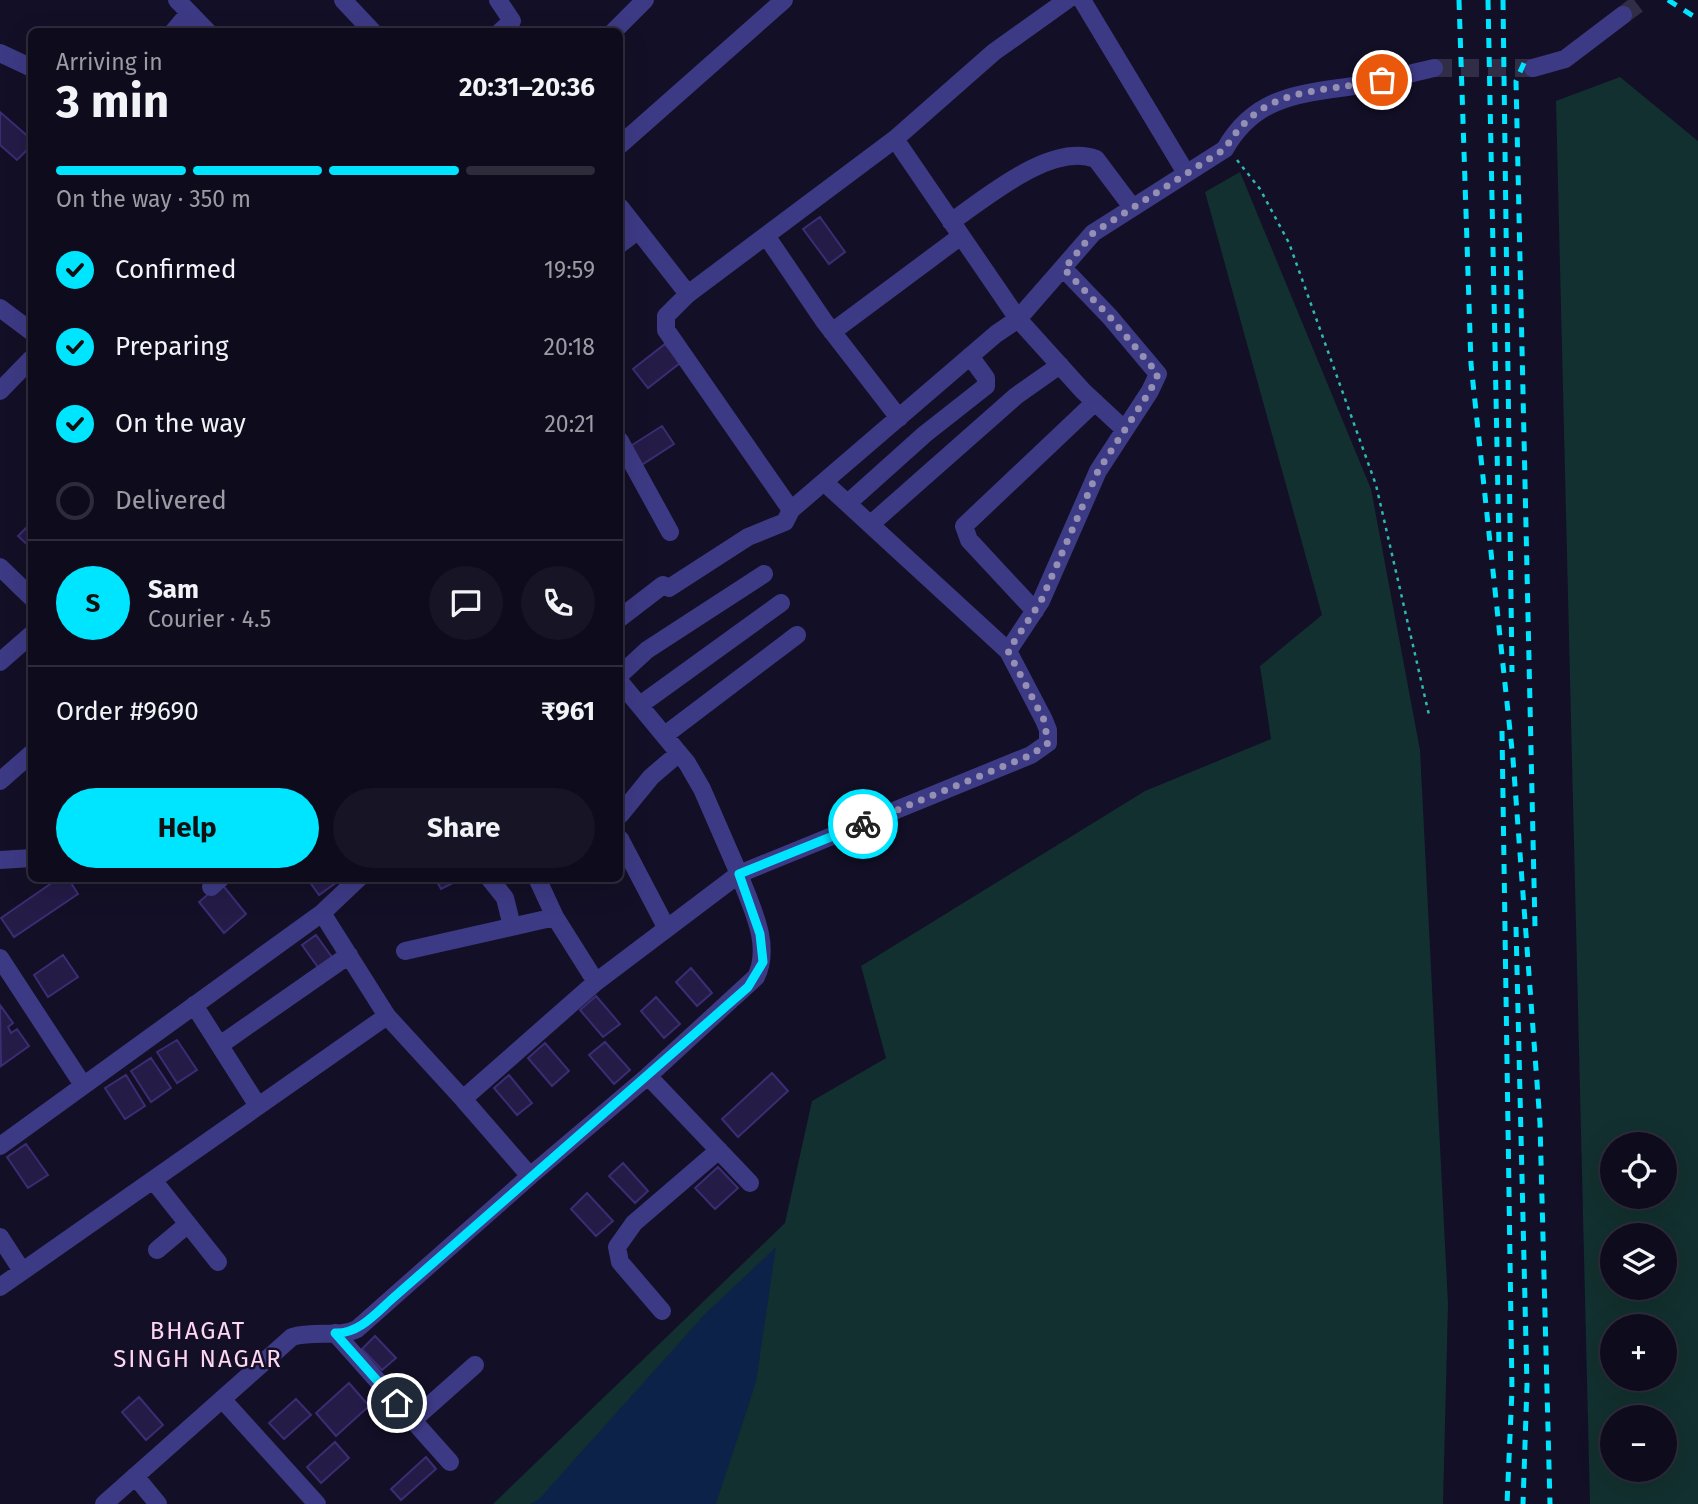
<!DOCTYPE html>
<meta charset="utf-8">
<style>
body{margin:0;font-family:"Fira Sans",sans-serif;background:#171425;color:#f1f3f6;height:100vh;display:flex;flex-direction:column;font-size:26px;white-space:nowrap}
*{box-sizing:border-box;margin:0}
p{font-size:23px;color:#9b9ba3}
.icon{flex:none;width:38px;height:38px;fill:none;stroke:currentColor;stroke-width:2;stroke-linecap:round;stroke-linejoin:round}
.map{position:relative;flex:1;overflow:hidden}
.drawer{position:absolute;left:28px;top:28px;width:595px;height:854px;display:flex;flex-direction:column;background:#0e0b1c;border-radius:10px;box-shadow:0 7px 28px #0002,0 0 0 2px #2e2b3b}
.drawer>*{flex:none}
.buttons{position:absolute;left:1600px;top:1132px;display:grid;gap:14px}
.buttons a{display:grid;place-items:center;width:77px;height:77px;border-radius:50%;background:#0e0b1c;box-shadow:0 7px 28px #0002,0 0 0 2px #2e2b3b;font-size:35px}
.pin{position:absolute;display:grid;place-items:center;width:60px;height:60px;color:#fff;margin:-30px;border:4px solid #fff;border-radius:50%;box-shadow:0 2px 7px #0007}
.courier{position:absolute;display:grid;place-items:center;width:70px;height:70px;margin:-35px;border:5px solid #00e5ff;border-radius:50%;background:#fff;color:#222;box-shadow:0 2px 9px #0007}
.headline em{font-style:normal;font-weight:700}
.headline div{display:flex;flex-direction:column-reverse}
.headline{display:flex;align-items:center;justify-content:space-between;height:119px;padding:0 28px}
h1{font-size:46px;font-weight:700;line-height:52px}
.bar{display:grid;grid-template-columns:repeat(4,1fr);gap:10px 7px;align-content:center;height:84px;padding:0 28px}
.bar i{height:9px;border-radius:5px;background:#2e2b3b}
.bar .on{background:#00e5ff}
.bar p{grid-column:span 4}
.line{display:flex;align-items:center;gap:18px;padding:0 28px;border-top:2px solid #2e2b3b}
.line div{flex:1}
.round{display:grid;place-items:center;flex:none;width:74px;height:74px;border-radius:37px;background:#171425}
ol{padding:0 28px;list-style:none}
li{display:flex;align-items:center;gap:21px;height:77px}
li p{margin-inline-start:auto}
li .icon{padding:7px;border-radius:50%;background:#00e5ff;color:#111;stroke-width:4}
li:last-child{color:#9b9ba3}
li i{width:38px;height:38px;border:4px solid #2e2b3b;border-radius:50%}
.primary-button{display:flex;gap:14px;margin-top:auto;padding:14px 28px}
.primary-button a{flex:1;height:80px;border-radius:42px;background:#00e5ff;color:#111;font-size:28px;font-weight:700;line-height:80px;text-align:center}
.primary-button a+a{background:#171425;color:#f1f3f6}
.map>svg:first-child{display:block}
.green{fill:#12302f;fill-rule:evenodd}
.water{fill:#0c2248}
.building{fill:#241b47;stroke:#3b2d73;stroke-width:2}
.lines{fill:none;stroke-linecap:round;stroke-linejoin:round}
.minor-tunnel{stroke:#312d47;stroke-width:18;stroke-dasharray:18 9;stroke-linecap:butt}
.path{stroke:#2fb8b0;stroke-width:2.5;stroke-dasharray:3.5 5;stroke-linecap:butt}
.minor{stroke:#3d3a85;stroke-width:18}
.rail{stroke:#00e5ff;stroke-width:5;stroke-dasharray:10 9;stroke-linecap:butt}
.done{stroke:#948fb3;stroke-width:7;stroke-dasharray:0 12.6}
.route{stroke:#00e5ff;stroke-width:9}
.labels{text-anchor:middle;stroke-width:5;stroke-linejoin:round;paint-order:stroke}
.neighbourhood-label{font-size:24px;letter-spacing:2px;fill:#ffd6f0;stroke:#130f26}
</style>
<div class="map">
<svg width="1698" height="1504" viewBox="0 0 1698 1504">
<rect width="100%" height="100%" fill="#130f26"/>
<path class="green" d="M1620 77 1698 141V1504H1590L1556 101ZM1612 1144H1664V1197H1612ZM1612 1236H1664V1288H1612ZM1612 1326H1664V1379H1612ZM1612 1418H1664V1470H1612Z
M1240 172 1371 489 1420 750 1448 1304 1443 1504H493L785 1223 812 1101 886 1058 861 966 1145 791 1271 739 1260 666 1322 615 1205 192Z"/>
<path class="water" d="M776 1247 756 1382 716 1504H530L539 1499 705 1314Z"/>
<path class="building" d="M0 112 32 140V145L17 160 0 145Z
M820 217 845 252 829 264 803 229Z
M665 344 680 363 648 388 633 369Z
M662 426 674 444 640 466 629 447Z
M32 522V549L18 536Z
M59 878H68L78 894 14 937 1 918Z
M307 878H334L337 882 319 895Z
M435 878H458L459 880 441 889Z
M221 883 246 914 224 933 199 902Z
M316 935 334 960 320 970 302 945Z
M63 955 78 977 48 997 34 975Z
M691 968 712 993 697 1006 676 982Z
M596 996 620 1024 603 1037 580 1010Z
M656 997 680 1024 664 1038 641 1011Z
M0 1005 13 1023 8 1027 11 1033 17 1029 29 1046 1 1066Z
M177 1040 197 1070 177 1083 157 1052Z
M605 1042 630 1070 614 1084 589 1055Z
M545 1043 569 1071 552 1086 528 1058Z
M151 1058 171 1088 151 1102 131 1071Z
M772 1073 788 1091 738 1137 722 1119Z
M126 1075 145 1106 125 1119 105 1088Z
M509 1075 532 1103 517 1115 494 1088Z
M26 1144 48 1175 28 1188 7 1157Z
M623 1163 648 1191 635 1203 609 1176Z
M718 1167 738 1188 715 1209 695 1188Z
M587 1193 613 1221 596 1236 571 1209Z
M375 1336 396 1358 382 1370 362 1349Z
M349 1383 369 1406 336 1436 316 1413Z
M139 1397 163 1425 146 1440 122 1412Z
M296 1399 311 1415 284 1439 269 1423Z
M335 1442 349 1458 321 1483 307 1467Z
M426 1457 436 1469 401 1500 391 1489Z"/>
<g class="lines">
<path class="minor-tunnel" d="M1623 15 1643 0
M1434 68H1533"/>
<path class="path" d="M1237 160 1260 189 1289 243 1376 485 1429 715"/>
<path class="minor" d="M177 0 208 32
M343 0 373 32
M498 0 512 21 500 32
M1082 0 1186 173
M173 32 189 13
M613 32 645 0
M0 53 32 68
M1533 68 1565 59 1623 15
M895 139 994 52 1067 0
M620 145 784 0
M620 207 688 294 895 139 1018 319 1083 391 1125 430
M951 222C986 198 1051 142 1096 159L1132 207
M767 237 824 321 899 418
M620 244 637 231
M688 294 666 316V330L791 510
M0 308 32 332
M832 332 961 236
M0 391 32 358
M620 441 670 532
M848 503 925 434 986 386V378L970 356
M871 524 1016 396 1060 365
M0 567 32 598
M1035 611 969 540 964 526 1095 402
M620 618 663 585 669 588 748 537 785 522 791 510 996 334 1018 319 1093 233 1225 149C1255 96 1299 94 1354 86 1381 82 1407 74 1434 68
M1008 651 1041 601 1098 471 1150 391 1158 374 1110 317 1064 269
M0 662 32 634
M620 675 647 650 764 574
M640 705 781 603
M665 735 797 635
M0 781 32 753
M620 815 651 777 679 753
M620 839 666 927
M0 860 32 858
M359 878 322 913 387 1016 463 1099
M489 878 505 898 512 926
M537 878 555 917 596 982
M211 887 221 878
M405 951 555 917
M0 958 83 1085
M194 1005 258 1106
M220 1045 349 955
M648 1076 750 1183
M0 1146 322 913
M530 1176 648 1076 756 977C772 944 751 907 739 874L1031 755 1048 743V730L1044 720 1008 651 824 482
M153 1180 218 1262
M0 1237 22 1271
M157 1250 188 1224
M0 1287 387 1016
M662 1311 620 1262 617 1247 634 1223 719 1150
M335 1333 450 1462
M222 1399 317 1504
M413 1420 475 1365
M135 1476 158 1504
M104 1504 292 1337C314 1330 340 1338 357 1329L530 1176 463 1099 596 982 739 874 702 789 687 763 620 682"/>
<path class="rail" d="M1459 0 1471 364 1513 759 1540 1123 1550 1504
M1488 0 1499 546
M1503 0 1512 672
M1668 0 1698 19
M1524 63 1516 81 1535 927
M1502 731 1512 1390 1507 1504
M1516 927 1527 1385 1523 1504"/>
</g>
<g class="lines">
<path class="done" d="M863 824 1031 755 1048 743 1044 720 1008 651 1041 601 1098 471 1150 391 1158 374 1110 317 1064 269 1093 233 1225 149C1263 84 1318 94 1382 80"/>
<path class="route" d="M397 1403 335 1333C359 1334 376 1313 393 1298L748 987 763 962 760 934 739 874 863 824"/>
</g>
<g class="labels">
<g class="neighbourhood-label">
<text x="198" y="1339">BHAGAT<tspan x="198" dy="28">SINGH NAGAR</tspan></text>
</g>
</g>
</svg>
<div class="buttons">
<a><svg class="icon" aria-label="locate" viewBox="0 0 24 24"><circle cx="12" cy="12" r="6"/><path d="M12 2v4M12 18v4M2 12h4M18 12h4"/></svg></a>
<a><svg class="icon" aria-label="layers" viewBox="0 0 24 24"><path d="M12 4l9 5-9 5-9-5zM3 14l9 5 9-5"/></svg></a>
<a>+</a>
<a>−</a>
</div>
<div class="pin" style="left:1382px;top:80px;background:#ea580c"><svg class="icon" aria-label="bag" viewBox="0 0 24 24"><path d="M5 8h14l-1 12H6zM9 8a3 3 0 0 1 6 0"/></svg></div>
<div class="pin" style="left:397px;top:1403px;background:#1f2937"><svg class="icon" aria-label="home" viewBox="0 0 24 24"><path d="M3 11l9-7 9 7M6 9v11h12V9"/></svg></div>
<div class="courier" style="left:863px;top:824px"><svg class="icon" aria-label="bike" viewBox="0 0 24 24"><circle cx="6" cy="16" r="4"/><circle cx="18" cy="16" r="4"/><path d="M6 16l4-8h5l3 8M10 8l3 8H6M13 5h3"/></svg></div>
<section class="drawer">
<div class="headline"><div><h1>3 min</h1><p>Arriving in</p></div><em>20:31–20:36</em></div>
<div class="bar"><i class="on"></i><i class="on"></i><i class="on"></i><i></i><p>On the way · 350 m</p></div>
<ol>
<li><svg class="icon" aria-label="check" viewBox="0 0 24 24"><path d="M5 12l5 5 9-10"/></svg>Confirmed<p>19:59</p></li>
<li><svg class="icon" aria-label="check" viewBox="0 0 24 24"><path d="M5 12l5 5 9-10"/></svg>Preparing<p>20:18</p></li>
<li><svg class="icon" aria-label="check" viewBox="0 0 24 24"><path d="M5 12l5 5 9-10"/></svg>On the way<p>20:21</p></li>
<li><i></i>Delivered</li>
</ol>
<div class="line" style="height:126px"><b class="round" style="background:#00e5ff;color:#111">S</b><div><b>Sam</b><p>Courier · 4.5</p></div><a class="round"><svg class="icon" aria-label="chat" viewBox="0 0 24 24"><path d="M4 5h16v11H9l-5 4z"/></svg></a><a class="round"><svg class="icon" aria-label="phone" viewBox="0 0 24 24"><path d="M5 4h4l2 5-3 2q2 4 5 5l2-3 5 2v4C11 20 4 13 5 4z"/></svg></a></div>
<div class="line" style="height:91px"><div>Order #9690</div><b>₹961</b></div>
<div class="primary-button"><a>Help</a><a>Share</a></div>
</section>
</div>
